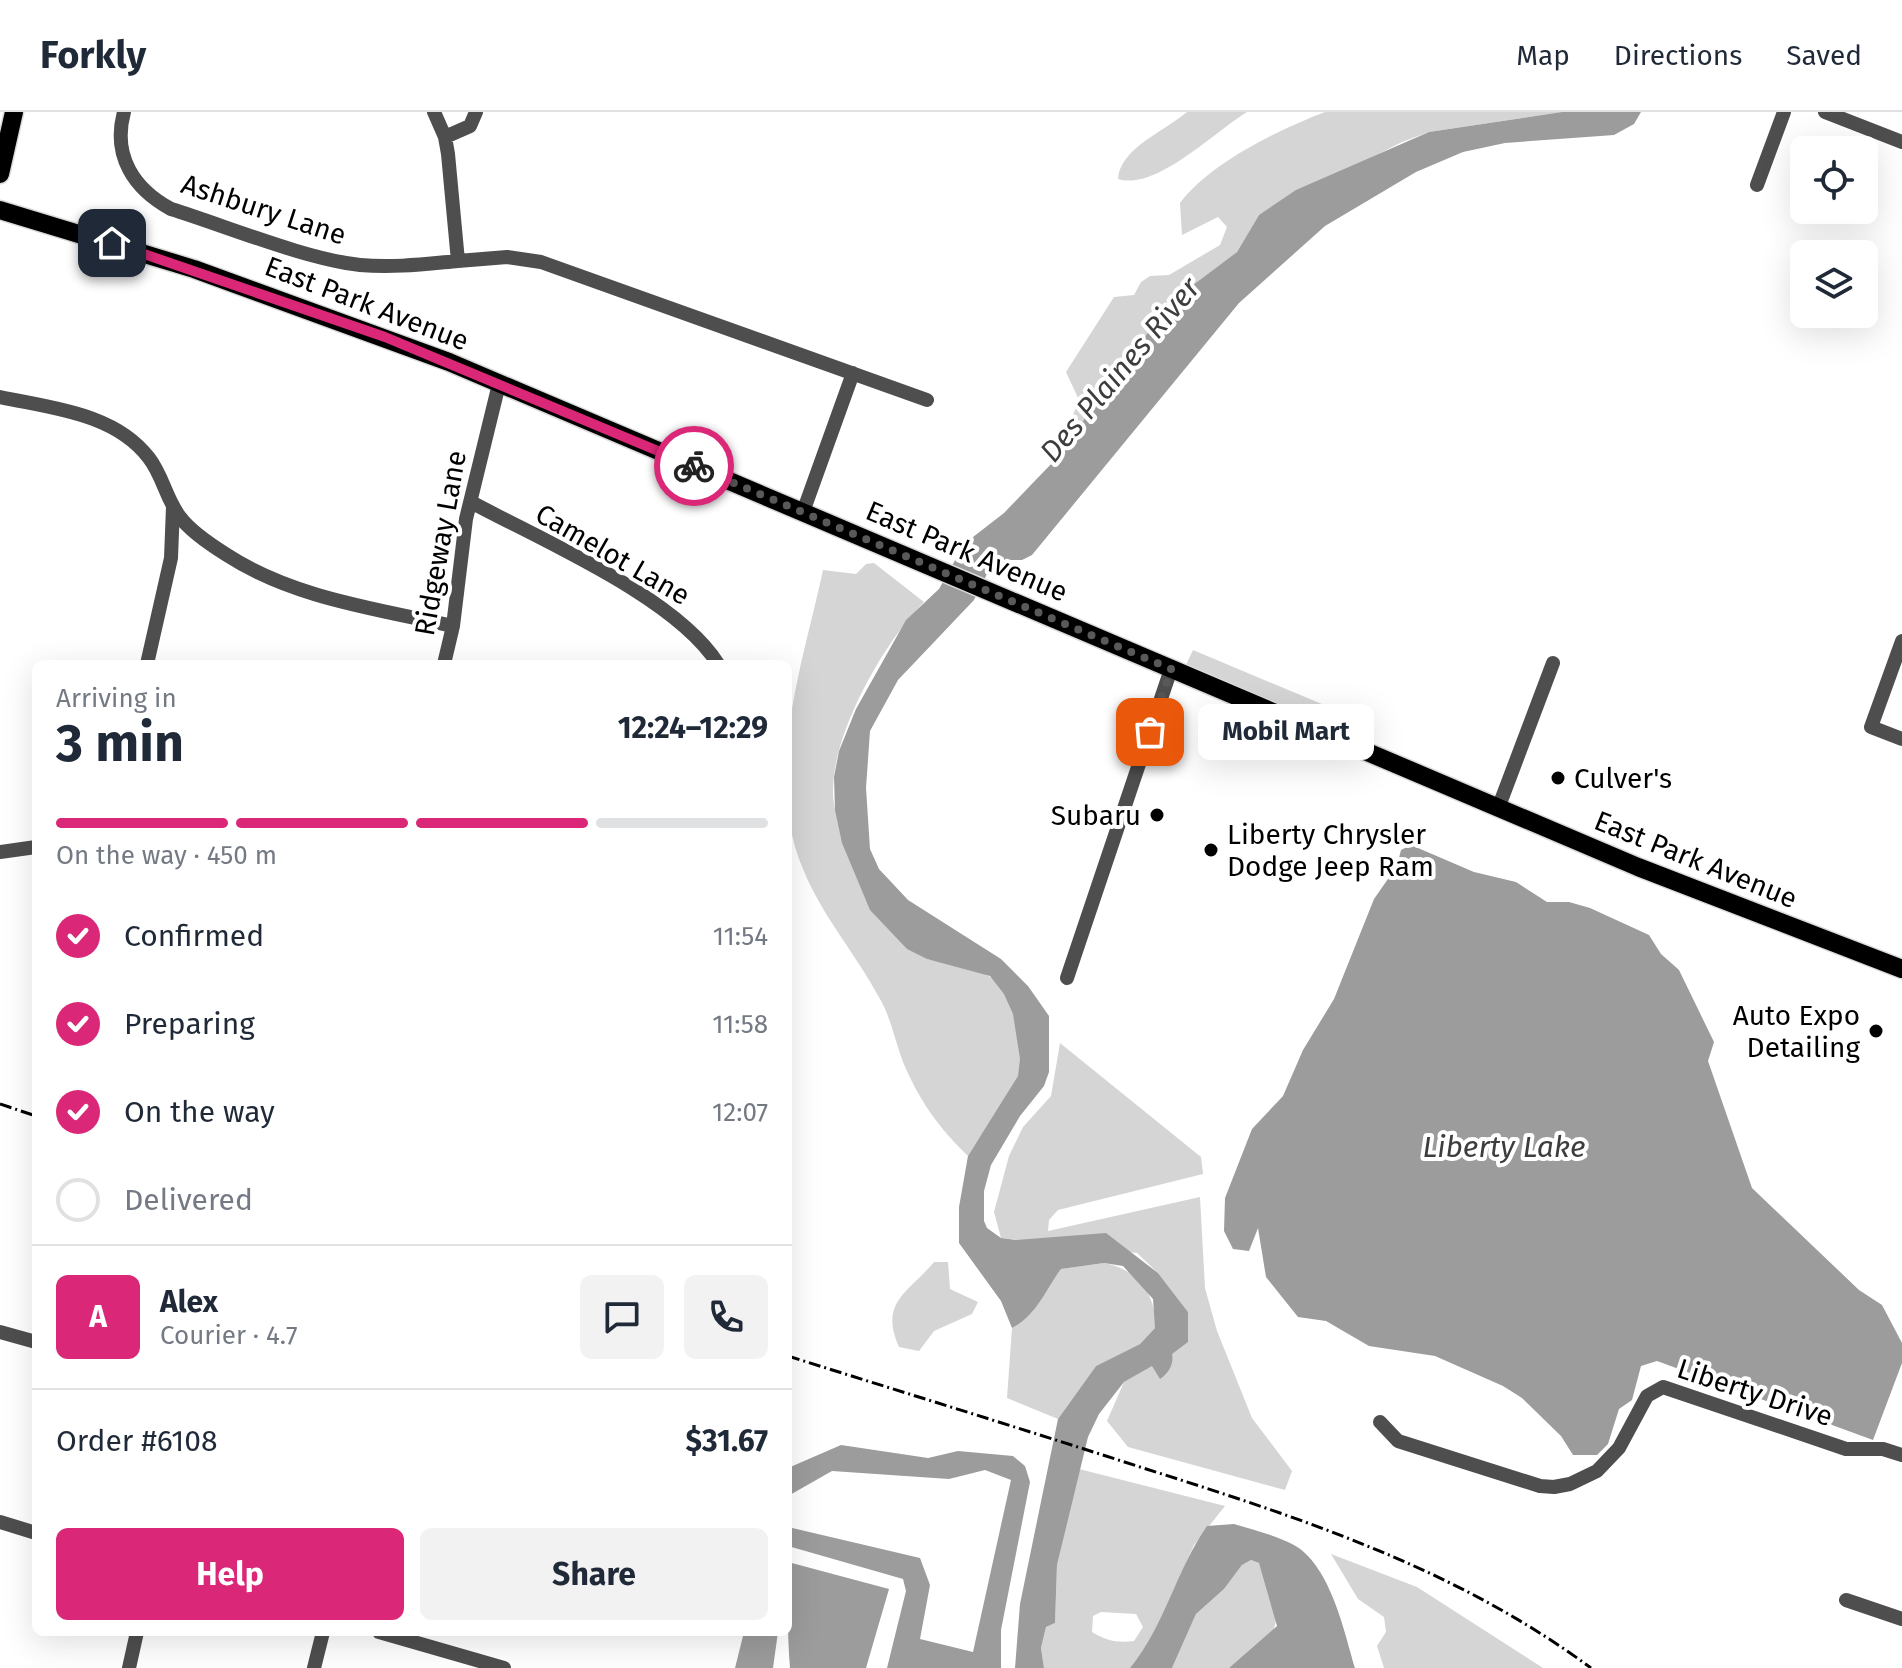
<!DOCTYPE html>
<meta charset="utf-8">
<style>
body{margin:0;font-family:"Fira Sans",sans-serif;background:#f2f2f3;color:#1f2937;height:100vh;display:flex;flex-direction:column;font-size:30px;white-space:nowrap}
*{box-sizing:border-box;margin:0}
p{font-size:26px;color:#747a83}
.icon{flex:none;width:44px;height:44px;fill:none;stroke:currentColor;stroke-width:2;stroke-linecap:round;stroke-linejoin:round}
.map{position:relative;flex:1;overflow:hidden}
.side{position:absolute;left:32px;top:548px;width:760px;height:976px;display:flex;flex-direction:column;background:#fff;border-radius:12px;box-shadow:0 8px 32px #0002}
.side>*{flex:none}
.tools{position:absolute;left:1790px;top:24px;display:grid;gap:16px}
.tools a{display:grid;place-items:center;width:88px;height:88px;border-radius:12px;background:#fff;box-shadow:0 8px 32px #0002;font-size:40px}
.pin{position:absolute;display:grid;place-items:center;width:68px;height:68px;color:#fff;margin:-34px;border-radius:16px;box-shadow:0 4px 12px #0006}
.courier{position:absolute;display:grid;place-items:center;width:80px;height:80px;margin:-40px;border:6px solid #db2777;border-radius:50%;background:#fff;color:#222;box-shadow:0 2px 10px #0007}
.bubble{position:absolute;height:56px;border-radius:12px;background:#fff;box-shadow:0 8px 32px #0002;font-size:26px;font-weight:700;line-height:56px;text-align:center}
.summary em{font-style:normal;font-weight:700}
.summary div{display:flex;flex-direction:column-reverse}
.summary{display:flex;align-items:center;justify-content:space-between;height:136px;padding:0 24px}
h1{font-size:52px;font-weight:700;line-height:60px}
.bar{display:grid;grid-template-columns:repeat(4,1fr);gap:12px 8px;align-content:center;height:96px;padding:0 24px}
.bar i{height:10px;border-radius:6px;background:#e0e1e3}
.bar .selected{background:#db2777}
.bar p{grid-column:span 4}
.line{display:flex;align-items:center;gap:20px;padding:0 24px;border-top:2px solid #e0e1e3}
.line div{flex:1}
.round{display:grid;place-items:center;flex:none;width:84px;height:84px;border-radius:12px;background:#f2f2f3}
ol{padding:0 24px;list-style:none}
li{display:flex;align-items:center;gap:24px;height:88px}
li p{margin-inline-start:auto}
li .icon{padding:8px;border-radius:50%;background:#db2777;color:#fff;stroke-width:4}
li:last-child{color:#747a83}
li i{width:44px;height:44px;border:4px solid #e0e1e3;border-radius:50%}
.cta{display:flex;gap:16px;margin-top:auto;padding:16px 24px}
.cta a{flex:1;height:92px;border-radius:12px;background:#db2777;color:#fff;font-size:32px;font-weight:700;line-height:92px;text-align:center}
.cta a+a{background:#f2f2f3;color:#1f2937}
header{display:flex;align-items:center;gap:48px;box-sizing:border-box;height:112px;padding:0 40px;background:#fff;border-bottom:2px solid #e0e1e3}
header strong{font-size:38px}
nav{display:flex;gap:44px;margin-inline-start:auto;font-size:28px}
.map>svg:first-child{display:block}
.green{fill:#d5d5d5;fill-rule:evenodd}
.water{fill:#9c9c9c}
.lines{fill:none;stroke-linecap:round;stroke-linejoin:round}
.major-casing{stroke:#dbdbdb;stroke-width:21}
.minor{stroke:#4e4e4e;stroke-width:14}
.major{stroke:#000;stroke-width:18}
.rail{stroke:#000;stroke-width:3;stroke-dasharray:12 4 2 4;stroke-linecap:butt}
.done{stroke:#595959;stroke-width:8;stroke-dasharray:0 14.4}
.route{stroke:#db2777;stroke-width:10}
.poi-dot{fill:#000;stroke:#fff;stroke-width:3}
.labels{text-anchor:middle;stroke-width:8;stroke-linejoin:round;paint-order:stroke}
.street-label{font-size:28px;fill:#000;stroke:#fff}
.poi-label{font-size:28px;fill:#000;stroke:#fff;text-anchor:start}
.water-label{font-size:30px;font-style:italic;fill:#3d3d3d;stroke:#fff}
</style>
<header>
<strong>Forkly</strong>
<nav><a>Map</a><a>Directions</a><a>Saved</a></nav>
</header>
<div class="map">
<svg width="1902" height="1556" viewBox="0 0 1902 1556">
<rect width="100%" height="100%" fill="#fff"/>
<path class="green" d="M1187 0H1247C1214 20 1156 79 1118 67 1120 36 1165 19 1187 0Z
M1325 0H1562L1429 20 1402 30 1259 103 1237 140 1185 179 1054 350 1079 288 1066 260 1114 185 1134 183 1141 170 1150 164 1169 163 1220 133 1227 115 1218 105 1182 123 1180 91C1210 51 1278 18 1325 0Z
M874 451 924 490C884 529 821 638 835 697 838 709 850 723 857 733 880 771 904 809 927 847 946 851 971 853 987 863 1014 878 1028 937 1018 965 1007 992 983 1019 968 1044 938 1015 919 988 903 950 895 929 891 906 880 887 856 842 822 804 803 757 763 662 803 552 823 458L856 462 866 452Z
M1193 538 1367 611 1361 627 1186 553Z
M1060 931 1201 1045 1203 1062 1058 1098 1049 1108 1048 1119 1200 1085 1205 1176 1217 1219 1252 1306 1292 1359 1285 1378 1128 1335 1107 1309 1124 1270 1171 1242 1188 1200 1158 1161 1137 1141 1001 1126 994 1100 1009 1044 1023 1015 1051 984Z
M934 1150H948L950 1177 978 1190 972 1202 934 1219 919 1239 899 1235C879 1190 908 1181 934 1150Z
M1104 1151C1137 1157 1157 1182 1155 1216L1140 1232 1096 1254 1058 1307 1007 1286 1012 1216C1037 1203 1045 1179 1061 1157Z
M1079 1357 1225 1394 1194 1433 1152 1529 1130 1556H1044L1041 1536 1046 1515 1055 1511 1057 1453ZM1101 1500 1136 1502 1143 1515 1134 1529C1117 1531 1107 1529 1092 1520L1093 1504Z
M1331 1442 1417 1475 1543 1556H1384L1377 1534 1386 1520 1384 1505 1358 1487Z
M1251 1448 1259 1451C1267 1470 1268 1487 1277 1505L1273 1520 1229 1556H1172L1196 1502 1224 1477 1242 1453Z"/>
<path class="water" d="M1562 0H1641L1634 12 1614 23 1505 31 1463 40 1416 60 1325 114 1239 191 1032 443 1022 448H994L974 488 898 568 870 619 866 676 870 737 879 757 908 788 1001 847 1028 874 1049 904V960L1044 974 1020 1004 991 1053 984 1079V1109L987 1116 1001 1126 1016 1128 1106 1121 1158 1161 1188 1200V1230L1172 1242C1174 1252 1169 1261 1160 1267L1152 1254 1124 1270 1099 1302 1088 1325 1057 1453 1055 1511 1046 1515 1041 1536 1044 1556H1015L1020 1492 1058 1307 1096 1254 1140 1232 1155 1216 1153 1187 1123 1154 1104 1151 1061 1157C1045 1179 1037 1203 1012 1216L1001 1189 959 1131V1095L968 1044 1018 964 1020 947 1013 902 1004 882 990 864 927 847 907 837 870 798 842 731 835 698 834 665 839 639 856 597 906 508 939 477 964 432 1004 401 1053 350 1158 207 1185 179 1237 140 1259 103 1296 78 1429 20Z
M1411 733 1474 760 1516 770 1547 790H1569L1590 796 1649 823 1661 842 1679 858 1714 930 1708 949 1752 1076 1859 1178 1882 1193 1902 1231V1251L1873 1328 1657 1249 1641 1254 1632 1288 1619 1297 1608 1332 1597 1343H1573L1561 1324 1522 1286 1503 1274 1435 1244 1369 1234 1326 1209 1298 1205 1266 1165 1258 1116 1249 1139 1233 1137 1224 1119 1225 1086 1252 1017 1283 984 1303 938 1334 887 1374 787 1397 754 1401 738Z
M841 1333 928 1346 958 1339 1013 1344 1025 1354 1030 1370 1001 1518V1556H887L906 1479 903 1467 788 1434V1415L920 1446 930 1473 920 1527 973 1540 1011 1368 985 1358 949 1367 832 1359 788 1384V1356Z
M1234 1412C1253 1418 1275 1423 1292 1432 1330 1451 1344 1519 1355 1556H1229L1277 1514 1259 1451 1251 1448 1242 1453 1224 1477 1196 1502 1172 1556H1130C1166 1512 1175 1460 1207 1414Z
M788 1450 889 1477 866 1556H790C787 1522 788 1486 788 1450Z
M744 1520H778L773 1556H735Z"/>
<g class="lines">
<g class="major-casing">
<path id="major" d="M0 62 14 0
M0 98 194 157 449 250 1638 755 1902 857"/>
</g>
<path class="minor" d="M124 0C112 44 134 77 171 97 226 114 305 147 360 153 394 156 425 152 458 149L448 42 445 25 434 0
M1825 0 1902 30
M445 25 470 14 476 0
M1757 73 1784 0
M458 149 507 145 541 150 927 288
M0 285C51 296 115 301 149 346 163 364 166 387 180 405 191 420 211 433 227 443 293 486 377 497 453 514
M471 390C541 428 676 485 718 552
M803 400 853 261
M1902 529 1871 615 1902 627
M147 552 171 446 173 395
M444 552 453 514 466 407 499 272
M1499 694 1553 551
M0 740 36 735
M1067 866 1171 557
M0 1220 36 1230
M1380 1310 1398 1329 1540 1374 1554 1375 1570 1372 1597 1359 1619 1336 1647 1284 1663 1275 1846 1337H1883L1902 1343
M0 1410 36 1421
M1846 1488 1902 1507
M379 1520 504 1556
M129 1556 137 1520
M314 1556 323 1520"/>
<use href="#major" class="major"/>
<path class="rail" d="M0 992 36 1004
M788 1244C905 1281 1023 1317 1140 1355 1298 1405 1456 1456 1591 1556"/>
</g>
<g class="lines">
<path class="done" d="M694 354 1171 557 1150 620"/>
<path class="route" d="M112 131 385 225 694 354"/>
</g>
<g class="poi-dot">
<circle cx="1558" cy="666" r="8"/>
<circle cx="1157" cy="703" r="8"/>
<circle cx="1211" cy="738" r="8"/>
<circle cx="1876" cy="919" r="8"/>
</g>
<g class="labels">
<g class="street-label">
<text transform="translate(264 97) rotate(18)" y="10">Ashbury Lane</text>
<text transform="translate(367 191) rotate(21)" y="10">East Park Avenue</text>
<text transform="translate(440 431) rotate(-80)" y="10">Ridgeway Lane</text>
<text transform="translate(967 439) rotate(23)" y="10">East Park Avenue</text>
<text transform="translate(613 442) rotate(30)" y="10">Camelot Lane</text>
<text transform="translate(1696 747) rotate(22)" y="10">East Park Avenue</text>
<text transform="translate(1755 1280) rotate(18)" y="10">Liberty Drive</text>
</g>
<g class="poi-label">
<text x="1574" y="676">Culver's</text>
<text x="1141" y="713" text-anchor="end">Subaru</text>
<text x="1227" y="732">Liberty Chrysler<tspan x="1227" dy="32">Dodge Jeep Ram</tspan></text>
<text x="1860" y="913" text-anchor="end">Auto Expo<tspan x="1860" dy="32">Detailing</tspan></text>
</g>
<g class="water-label">
<text transform="translate(1120 258) rotate(-50)" y="10">Des Plaines River</text>
<text x="1504" y="1045">Liberty Lake</text>
</g>
</g>
</svg>
<div class="tools">
<a><svg class="icon" aria-label="locate" viewBox="0 0 24 24"><circle cx="12" cy="12" r="6"/><path d="M12 2v4M12 18v4M2 12h4M18 12h4"/></svg></a>
<a><svg class="icon" aria-label="layers" viewBox="0 0 24 24"><path d="M12 4l9 5-9 5-9-5zM3 14l9 5 9-5"/></svg></a>
</div>
<div class="pin" style="left:1150px;top:620px;background:#ea580c"><svg class="icon" aria-label="bag" viewBox="0 0 24 24"><path d="M5 8h14l-1 12H6zM9 8a3 3 0 0 1 6 0"/></svg></div>
<div class="pin" style="left:112px;top:131px;background:#1f2937"><svg class="icon" aria-label="home" viewBox="0 0 24 24"><path d="M3 11l9-7 9 7M6 9v11h12V9"/></svg></div>
<div class="courier" style="left:694px;top:354px"><svg class="icon" aria-label="bike" viewBox="0 0 24 24"><circle cx="6" cy="16" r="4"/><circle cx="18" cy="16" r="4"/><path d="M6 16l4-8h5l3 8M10 8l3 8H6M13 5h3"/></svg></div>
<div class="bubble" style="left:1198px;top:592px;width:176px">Mobil Mart</div>
<section class="side">
<div class="summary"><div><h1>3 min</h1><p>Arriving in</p></div><em>12:24–12:29</em></div>
<div class="bar"><i class="selected"></i><i class="selected"></i><i class="selected"></i><i></i><p>On the way · 450 m</p></div>
<ol>
<li><svg class="icon" aria-label="check" viewBox="0 0 24 24"><path d="M5 12l5 5 9-10"/></svg>Confirmed<p>11:54</p></li>
<li><svg class="icon" aria-label="check" viewBox="0 0 24 24"><path d="M5 12l5 5 9-10"/></svg>Preparing<p>11:58</p></li>
<li><svg class="icon" aria-label="check" viewBox="0 0 24 24"><path d="M5 12l5 5 9-10"/></svg>On the way<p>12:07</p></li>
<li><i></i>Delivered</li>
</ol>
<div class="line" style="height:144px"><b class="round" style="background:#db2777;color:#fff">A</b><div><b>Alex</b><p>Courier · 4.7</p></div><a class="round"><svg class="icon" aria-label="chat" viewBox="0 0 24 24"><path d="M4 5h16v11H9l-5 4z"/></svg></a><a class="round"><svg class="icon" aria-label="phone" viewBox="0 0 24 24"><path d="M5 4h4l2 5-3 2q2 4 5 5l2-3 5 2v4C11 20 4 13 5 4z"/></svg></a></div>
<div class="line" style="height:104px"><div>Order #6108</div><b>$31.67</b></div>
<div class="cta"><a>Help</a><a>Share</a></div>
</section>
</div>
